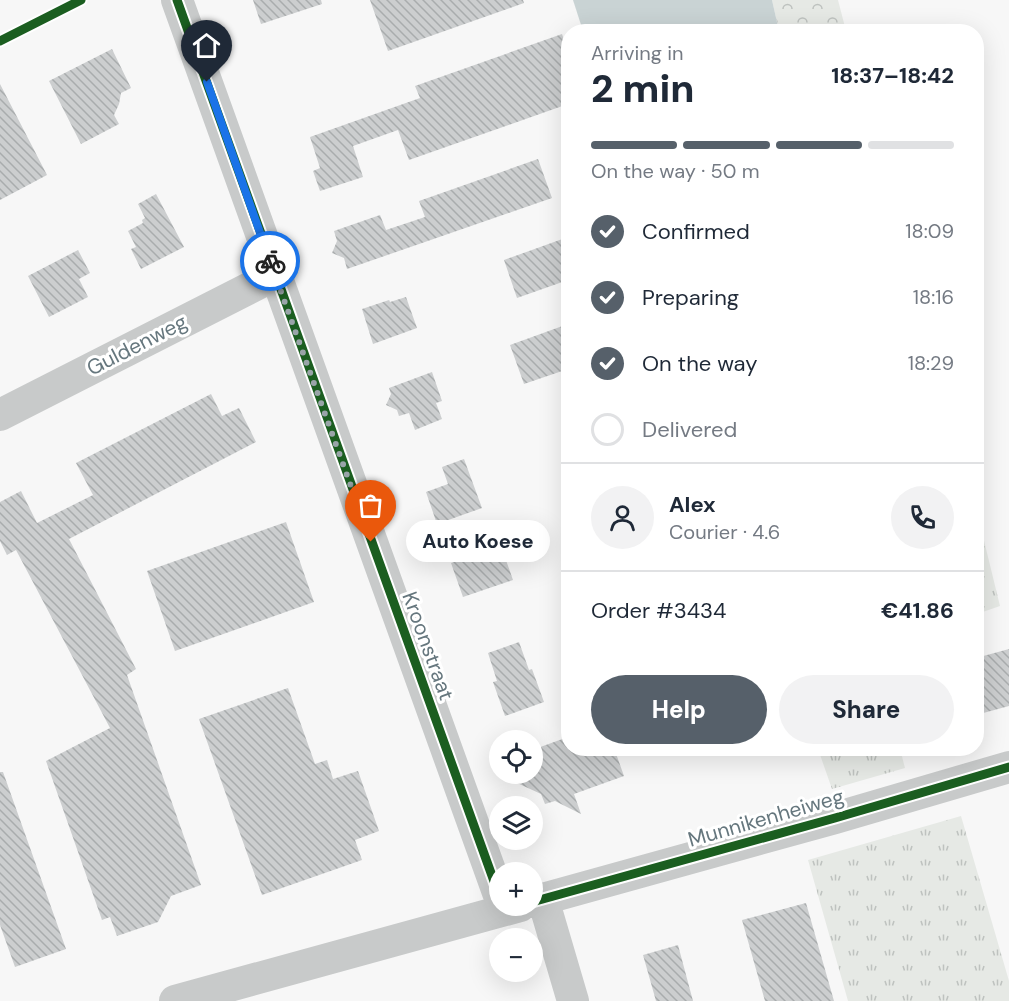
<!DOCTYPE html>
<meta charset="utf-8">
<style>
body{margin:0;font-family:"DM Sans",sans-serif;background:#f2f2f3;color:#1f2937;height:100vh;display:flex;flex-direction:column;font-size:22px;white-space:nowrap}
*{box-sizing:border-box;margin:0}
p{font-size:20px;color:#747a83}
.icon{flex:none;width:33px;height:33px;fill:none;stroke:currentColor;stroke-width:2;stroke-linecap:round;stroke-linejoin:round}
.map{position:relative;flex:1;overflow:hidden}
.sheet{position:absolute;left:561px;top:24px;width:423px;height:732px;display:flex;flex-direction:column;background:#fff;border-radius:24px;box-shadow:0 6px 24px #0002}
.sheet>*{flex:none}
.tools{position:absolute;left:489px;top:730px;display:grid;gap:12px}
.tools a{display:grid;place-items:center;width:54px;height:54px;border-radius:50%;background:#fff;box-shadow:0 6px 24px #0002;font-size:30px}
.pin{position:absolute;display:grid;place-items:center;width:51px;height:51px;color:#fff;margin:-62px -26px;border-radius:50% 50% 50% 0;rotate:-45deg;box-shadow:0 0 6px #0007}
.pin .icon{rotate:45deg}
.courier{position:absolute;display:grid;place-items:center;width:60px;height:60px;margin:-30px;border:4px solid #1a73e8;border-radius:50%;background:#fff;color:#222;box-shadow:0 2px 8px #0007}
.bubble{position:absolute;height:42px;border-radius:21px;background:#fff;box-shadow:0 6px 24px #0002;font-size:20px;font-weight:800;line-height:42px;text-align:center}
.overview em{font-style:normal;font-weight:800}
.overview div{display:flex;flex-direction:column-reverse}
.overview{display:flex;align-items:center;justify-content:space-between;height:102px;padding:0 30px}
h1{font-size:39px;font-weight:800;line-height:45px}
.bar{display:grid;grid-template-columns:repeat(4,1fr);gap:9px 6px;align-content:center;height:72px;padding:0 30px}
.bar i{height:8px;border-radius:4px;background:#e0e1e3}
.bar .selected{background:#56606a}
.bar p{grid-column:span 4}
.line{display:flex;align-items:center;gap:15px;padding:0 30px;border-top:2px solid #e0e1e3}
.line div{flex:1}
.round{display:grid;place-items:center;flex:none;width:63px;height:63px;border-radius:32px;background:#f2f2f3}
ol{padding:0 30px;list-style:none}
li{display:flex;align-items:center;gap:18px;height:66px}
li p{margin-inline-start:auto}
li .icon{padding:6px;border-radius:50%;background:#56606a;color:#fff;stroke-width:4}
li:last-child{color:#747a83}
li i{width:33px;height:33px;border:3px solid #e0e1e3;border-radius:50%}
.cta{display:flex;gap:12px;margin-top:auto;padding:12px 30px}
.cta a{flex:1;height:69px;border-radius:36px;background:#56606a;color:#fff;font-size:24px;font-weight:800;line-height:69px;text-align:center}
.cta a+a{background:#f2f2f3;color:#1f2937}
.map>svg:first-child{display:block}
.grass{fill:url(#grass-tufts)}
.forest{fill:url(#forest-crowns)}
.water{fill:#c9d3d4}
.building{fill:url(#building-back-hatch)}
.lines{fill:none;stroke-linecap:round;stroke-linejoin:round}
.minor{stroke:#c8caca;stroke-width:32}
.cycleway-casing{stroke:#fff;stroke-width:13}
.cycleway{stroke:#1b5e20;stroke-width:9}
.done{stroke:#99a4a8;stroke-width:6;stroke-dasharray:0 10.8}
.route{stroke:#1a73e8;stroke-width:8}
.labels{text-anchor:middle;stroke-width:6;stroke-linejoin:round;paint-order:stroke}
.street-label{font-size:21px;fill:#66777e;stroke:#fff}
</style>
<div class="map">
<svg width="1009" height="1001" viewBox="0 0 1009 1001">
<defs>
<pattern id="grass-tufts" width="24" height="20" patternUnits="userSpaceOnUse" patternTransform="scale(1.5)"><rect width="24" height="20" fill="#e6e9e5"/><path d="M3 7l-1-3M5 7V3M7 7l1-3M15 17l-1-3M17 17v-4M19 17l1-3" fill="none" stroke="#bec2bf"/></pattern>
<pattern id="forest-crowns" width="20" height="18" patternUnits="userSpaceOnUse" patternTransform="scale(1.5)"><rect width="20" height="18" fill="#e6e9e5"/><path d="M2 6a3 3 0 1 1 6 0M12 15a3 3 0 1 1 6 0" fill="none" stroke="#bec2bf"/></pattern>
<pattern id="building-back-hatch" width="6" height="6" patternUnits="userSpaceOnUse" patternTransform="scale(1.5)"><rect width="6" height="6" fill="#cccecf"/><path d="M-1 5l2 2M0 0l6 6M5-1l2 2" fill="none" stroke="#a9acad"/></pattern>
</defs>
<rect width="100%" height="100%" fill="#f7f7f7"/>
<path class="grass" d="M976 508 1000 606 977 614H976Z
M818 749H900L905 768 832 789Z
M961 816 1009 981V1001H848L808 860Z"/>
<path class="forest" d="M772 0H838L846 31H779Z"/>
<path class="water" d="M573 0H772L779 31H583Z"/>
<path class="building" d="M253 0H321L322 4 261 24Z
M370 0H523L524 3 388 51Z
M562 34 568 52V104L409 160 398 130 353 146 363 177 320 191 313 171 320 168 310 137 420 98 415 86Z
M112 49 131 88 121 93 119 104 114 115 119 124 81 144 49 81Z
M0 84 47 175 0 200Z
M538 159 552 198 347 269 344 258 332 253 337 241 334 231 380 215 386 230 425 217 419 201Z
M156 194 184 247 141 269 131 249 136 247 128 231 143 223 142 220 145 218 138 204Z
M568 237V280L517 298 504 260Z
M78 250 90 273 79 279 88 297 49 317 28 276Z
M406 297 417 328 373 344 362 309 389 300 390 302Z
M568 324V369L524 384 510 345Z
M432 372 442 401 436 403 442 419 415 430 409 413 399 416 397 410 386 405 391 394 389 388Z
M211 394 222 416 239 408 256 442 69 539 136 669 127 675 201 885 171 896 158 922 117 936 110 917 102 920 46 761 110 728 16 550 7 555 0 541V502L21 491 37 523 93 495 76 463Z
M464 459 482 508 437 524 426 492 448 484 442 467Z
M286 522 314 602 175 651 147 571Z
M501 546 513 580 463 597 451 563Z
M519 642 529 670 532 669 544 702 505 716 493 682 497 681 488 653Z
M1009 649V706L976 715V658Z
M288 688 315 764 327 760 333 779 358 771 379 831 355 840 362 860 262 895 199 719Z
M568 737V748H614L624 776 574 794 581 814 555 801 545 804 541 794 515 782 532 775V750Z
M0 772H3L66 949 15 967 0 925Z
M806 903 834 1001H765L742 920Z
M678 945 693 1001H656L643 955Z"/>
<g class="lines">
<path class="minor" d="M177 0 500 898
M0 415 275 275
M543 899 573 1001
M532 902 835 818 1009 767
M175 1001 520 906"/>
<g class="cycleway-casing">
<path id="cycleway" d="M177 0 500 898
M0 41 81 0
M532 902 835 818 1009 767"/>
</g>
<use href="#cycleway" class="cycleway"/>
</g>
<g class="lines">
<path class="done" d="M270 261 371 542"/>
<path class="route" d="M207 82 270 261"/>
</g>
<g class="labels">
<g class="street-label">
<text transform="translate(137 345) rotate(-27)" y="7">Guldenweg</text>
<text transform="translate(428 646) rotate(70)" y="7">Kroonstraat</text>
<text transform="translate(766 818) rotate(-16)" y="7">Munnikenheiweg</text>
</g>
</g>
</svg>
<div class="tools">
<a><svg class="icon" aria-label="locate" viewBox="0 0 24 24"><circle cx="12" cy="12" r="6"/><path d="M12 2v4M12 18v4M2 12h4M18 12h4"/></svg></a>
<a><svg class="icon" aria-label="layers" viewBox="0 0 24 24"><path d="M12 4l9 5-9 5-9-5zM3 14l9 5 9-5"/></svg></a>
<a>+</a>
<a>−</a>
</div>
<div class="pin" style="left:371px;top:542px;background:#ea580c"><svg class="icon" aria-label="bag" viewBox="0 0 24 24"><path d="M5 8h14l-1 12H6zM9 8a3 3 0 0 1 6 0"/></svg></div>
<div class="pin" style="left:207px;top:82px;background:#1f2937"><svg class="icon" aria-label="home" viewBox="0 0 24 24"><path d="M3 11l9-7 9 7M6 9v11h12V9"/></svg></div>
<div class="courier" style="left:270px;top:261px"><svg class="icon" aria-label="bike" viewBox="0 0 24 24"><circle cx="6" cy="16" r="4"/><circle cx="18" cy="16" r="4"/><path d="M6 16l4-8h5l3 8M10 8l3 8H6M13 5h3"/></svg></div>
<div class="bubble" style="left:406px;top:520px;width:144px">Auto Koese</div>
<section class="sheet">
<div class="overview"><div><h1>2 min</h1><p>Arriving in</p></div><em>18:37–18:42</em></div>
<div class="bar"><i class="selected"></i><i class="selected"></i><i class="selected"></i><i></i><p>On the way · 50 m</p></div>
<ol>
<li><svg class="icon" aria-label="check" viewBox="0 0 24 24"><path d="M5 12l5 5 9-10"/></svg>Confirmed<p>18:09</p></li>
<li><svg class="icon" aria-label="check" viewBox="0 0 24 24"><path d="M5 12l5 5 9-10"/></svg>Preparing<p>18:16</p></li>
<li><svg class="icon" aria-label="check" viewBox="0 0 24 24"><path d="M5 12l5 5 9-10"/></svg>On the way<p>18:29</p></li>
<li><i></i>Delivered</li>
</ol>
<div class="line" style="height:108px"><a class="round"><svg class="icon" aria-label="person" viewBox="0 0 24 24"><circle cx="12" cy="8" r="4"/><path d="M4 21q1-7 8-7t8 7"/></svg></a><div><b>Alex</b><p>Courier · 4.6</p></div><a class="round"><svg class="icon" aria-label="phone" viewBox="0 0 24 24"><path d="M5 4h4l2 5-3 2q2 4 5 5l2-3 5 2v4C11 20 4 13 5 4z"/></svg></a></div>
<div class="line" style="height:78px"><div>Order #3434</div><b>€41.86</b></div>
<div class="cta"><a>Help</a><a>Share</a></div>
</section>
</div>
